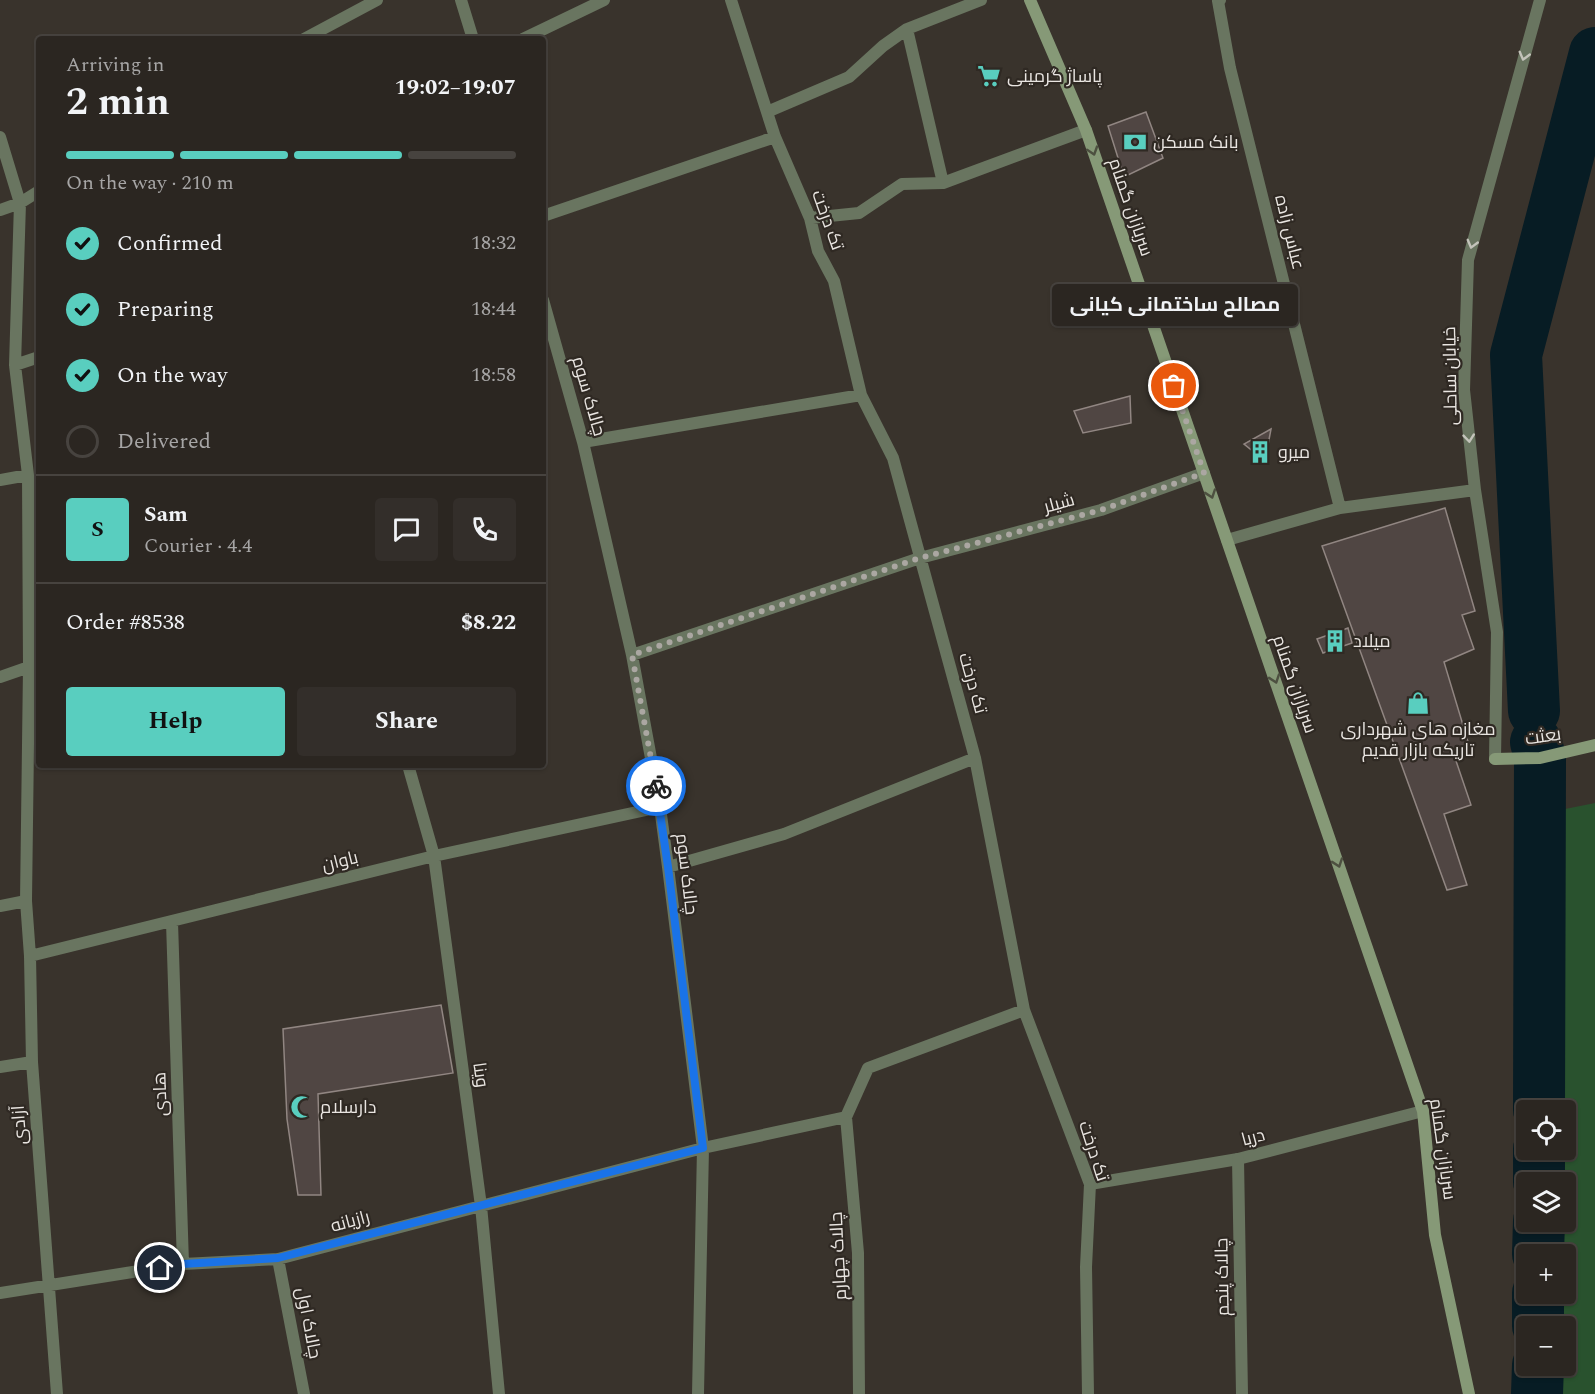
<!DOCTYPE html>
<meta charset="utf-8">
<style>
body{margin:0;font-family:Spectral,Cairo,serif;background:#332e2a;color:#f1f3f6;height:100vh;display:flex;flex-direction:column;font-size:22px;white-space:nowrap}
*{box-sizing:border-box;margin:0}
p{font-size:20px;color:#a6a5a5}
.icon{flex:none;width:33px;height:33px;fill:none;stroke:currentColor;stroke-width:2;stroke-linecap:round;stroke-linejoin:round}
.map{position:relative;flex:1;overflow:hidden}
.details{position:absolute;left:36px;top:36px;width:510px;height:732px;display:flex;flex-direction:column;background:#2b2621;border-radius:6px;box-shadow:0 2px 4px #0004,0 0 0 2px #47433f}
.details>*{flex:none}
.fabs{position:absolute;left:1516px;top:1100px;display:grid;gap:12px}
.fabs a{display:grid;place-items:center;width:60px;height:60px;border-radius:6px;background:#2b2621;box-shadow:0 2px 4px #0004,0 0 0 2px #47433f;font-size:30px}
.pin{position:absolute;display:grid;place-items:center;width:51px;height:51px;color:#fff;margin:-26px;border:3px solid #fff;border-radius:50%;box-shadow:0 2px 6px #0007}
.courier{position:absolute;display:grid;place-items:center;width:60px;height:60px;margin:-30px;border:4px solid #1a73e8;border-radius:50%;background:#fff;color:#222;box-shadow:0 2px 8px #0007}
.bubble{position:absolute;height:42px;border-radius:6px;background:#2b2621;box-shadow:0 2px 4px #0004,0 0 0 2px #47433f;font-size:20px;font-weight:700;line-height:42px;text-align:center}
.overview em{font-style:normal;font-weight:700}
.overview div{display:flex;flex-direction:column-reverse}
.overview{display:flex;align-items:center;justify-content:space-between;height:102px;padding:0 30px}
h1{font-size:39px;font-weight:700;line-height:45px}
.bar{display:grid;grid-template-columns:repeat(4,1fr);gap:9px 6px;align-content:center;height:72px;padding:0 30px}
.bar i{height:8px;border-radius:4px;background:#47433f}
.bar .selected{background:#59cebf}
.bar p{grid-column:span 4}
.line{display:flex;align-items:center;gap:15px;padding:0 30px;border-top:2px solid #47433f}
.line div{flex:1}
.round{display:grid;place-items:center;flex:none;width:63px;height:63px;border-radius:6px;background:#332e2a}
ol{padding:0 30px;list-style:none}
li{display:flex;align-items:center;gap:18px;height:66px}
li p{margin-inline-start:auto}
li .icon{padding:6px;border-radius:50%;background:#59cebf;color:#111;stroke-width:4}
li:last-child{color:#a6a5a5}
li i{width:33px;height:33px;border:3px solid #47433f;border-radius:50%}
.cta{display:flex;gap:12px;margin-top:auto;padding:12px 30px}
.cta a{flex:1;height:69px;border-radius:6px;background:#59cebf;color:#111;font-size:24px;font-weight:700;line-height:69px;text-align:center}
.cta a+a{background:#332e2a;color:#f1f3f6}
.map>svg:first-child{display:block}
.green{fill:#29522e}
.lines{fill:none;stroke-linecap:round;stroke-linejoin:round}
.river{stroke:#071c24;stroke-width:52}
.building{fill:#504643;stroke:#918682;stroke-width:1.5}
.lane{stroke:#697560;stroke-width:12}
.street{stroke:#697560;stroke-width:12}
.secondary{stroke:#869977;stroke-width:12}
.oneway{stroke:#c3c3ba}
.oneway2{stroke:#4d5040}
.done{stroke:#aba7a2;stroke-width:6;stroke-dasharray:0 10.8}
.route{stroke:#1a73e8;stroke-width:8}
.labels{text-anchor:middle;stroke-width:4.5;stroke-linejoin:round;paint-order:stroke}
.poi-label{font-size:18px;fill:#e9e5e1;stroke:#2f2923;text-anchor:start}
.street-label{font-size:18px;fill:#e9e5e1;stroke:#2f2923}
</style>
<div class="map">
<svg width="1595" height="1394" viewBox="0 0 1595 1394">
<rect width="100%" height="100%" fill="#39332c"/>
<path class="green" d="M1595 803V1394H1553L1554 1365H1566V1326H1555V1293H1566V1254H1556V1221H1566V1182H1556V1149H1566V1110H1555V811Z"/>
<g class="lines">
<path class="river" d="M1534 711 1516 355 1595 53
M1536 742 1540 758 1539 1110
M1539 1182V1149
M1538 1254 1539 1221
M1538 1326V1293
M1537 1394 1538 1365"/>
</g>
<path class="building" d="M1146 112 1163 158 1124 177 1108 126Z
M1130 396 1131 423 1083 433 1074 411Z
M1271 429 1265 461 1244 444Z
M1445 508 1475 611 1462 615 1474 649 1444 662 1469 745 1453 752 1471 805 1444 814 1467 885 1447 890 1322 546Z
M1348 628 1352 643 1323 653 1317 639Z
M441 1005 453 1073 318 1094 321 1195H298L287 1119 283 1029Z"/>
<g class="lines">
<path class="lane" d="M1090 1184 1238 1159 1423 1111"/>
<path class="street" d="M461 0 473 39
M731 0 775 137 810 218 818 251 834 281 861 395 893 458 975 758 1024 1010 1090 1184 1086 1267 1088 1394
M1220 0 1218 1 1230 68 1340 508
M907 29 943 183
M304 39 377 0
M523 39 604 0
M767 112 849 77 883 46 907 29 981 0
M0 137 20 203 15 365 28 475 29 667 26 901 30 956 32 1062 57 1394
M0 210 20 203 39 191
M543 216 775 137
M810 218 859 213 902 184 943 183 1086 130
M543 300 583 442 632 655 660 807 668 867 703 1148 698 1394
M15 365 39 357
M583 442 861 395
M0 480 28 475
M1227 540 1340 508 1475 490
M632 655 920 558 1101 510 1204 473
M0 677 29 667
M1495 759 1497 632 1475 490 1464 390 1468 260 1540 0
M408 765 434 856 481 1206 499 1394
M668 867 784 834 975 758
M0 906 26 901
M172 922 183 1264
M30 956 434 856 660 807
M0 1067 32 1062
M846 1117 858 1253 859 1394
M1238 1159 1242 1394
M278 1259 304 1394
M0 1293 183 1264 278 1259 703 1148 846 1117 868 1068 1024 1010"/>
<path class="secondary" d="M1030 0 1086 130 1423 1111 1435 1235 1469 1394
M1495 759 1540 758 1595 745"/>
</g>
<defs><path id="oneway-chevron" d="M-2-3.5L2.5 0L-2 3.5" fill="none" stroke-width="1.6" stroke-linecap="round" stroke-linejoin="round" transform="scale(1.5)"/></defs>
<g class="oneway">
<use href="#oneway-chevron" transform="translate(1524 56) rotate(105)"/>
<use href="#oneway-chevron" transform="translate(1472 244) rotate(105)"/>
<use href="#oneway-chevron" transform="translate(1469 438) rotate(84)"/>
</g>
<g class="oneway2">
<use href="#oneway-chevron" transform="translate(1093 151) rotate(72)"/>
<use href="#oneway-chevron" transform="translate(1211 494) rotate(71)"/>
<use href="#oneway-chevron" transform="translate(1275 679) rotate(71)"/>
<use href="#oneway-chevron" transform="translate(1338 863) rotate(71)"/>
</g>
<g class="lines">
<path class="done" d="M656 786 632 655 920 558 1101 510 1204 473 1174 386"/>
<path class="route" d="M160 1268 183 1264 278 1258 703 1148 668 867 656 786"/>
</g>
<defs>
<g id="supermarket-bare" transform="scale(1.8)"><path d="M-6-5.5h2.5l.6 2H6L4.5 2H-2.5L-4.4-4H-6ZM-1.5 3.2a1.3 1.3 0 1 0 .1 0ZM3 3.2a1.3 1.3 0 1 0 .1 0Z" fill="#59cebf" stroke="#2f2923" stroke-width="2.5" paint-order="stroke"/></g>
<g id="bank-bare" transform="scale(1.8)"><path d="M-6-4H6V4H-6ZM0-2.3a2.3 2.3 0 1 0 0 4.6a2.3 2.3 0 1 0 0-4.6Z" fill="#59cebf" stroke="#2f2923" stroke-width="2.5" paint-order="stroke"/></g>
<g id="building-bare" transform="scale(1.8)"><path d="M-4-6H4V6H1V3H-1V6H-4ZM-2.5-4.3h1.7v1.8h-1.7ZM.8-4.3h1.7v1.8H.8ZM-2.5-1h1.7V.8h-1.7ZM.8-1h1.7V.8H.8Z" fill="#59cebf" stroke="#2f2923" stroke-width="2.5" paint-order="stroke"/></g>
<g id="shop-bare" transform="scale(1.8)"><path d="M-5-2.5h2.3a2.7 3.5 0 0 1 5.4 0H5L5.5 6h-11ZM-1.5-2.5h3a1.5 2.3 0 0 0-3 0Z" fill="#59cebf" stroke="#2f2923" stroke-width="2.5" paint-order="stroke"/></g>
<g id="mosque-bare" transform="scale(1.8)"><path d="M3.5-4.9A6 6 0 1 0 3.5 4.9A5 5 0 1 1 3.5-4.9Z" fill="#59cebf" stroke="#2f2923" stroke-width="2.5" paint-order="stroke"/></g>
</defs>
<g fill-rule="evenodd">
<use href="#supermarket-bare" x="989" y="76"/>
<use href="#bank-bare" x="1135" y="142"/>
<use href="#building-bare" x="1260" y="452"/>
<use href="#building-bare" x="1335" y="641"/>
<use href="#shop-bare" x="1418" y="703"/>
<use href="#mosque-bare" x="302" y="1107"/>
</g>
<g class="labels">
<g class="poi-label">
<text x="1007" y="82">پاساژ گرمینی</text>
<text x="1153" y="148">بانک مسکن</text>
<text x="1278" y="458">میرو</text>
<text x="1353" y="647">میلاد</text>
<text x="1418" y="735" text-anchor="middle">مغازه های شهرداری<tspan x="1418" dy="21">تاریکه بازار قدیم</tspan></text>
<text x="320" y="1113">دارسلام</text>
</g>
<g class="street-label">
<text transform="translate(1131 207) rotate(71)" y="6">سربازان گمنام</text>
<text transform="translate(828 220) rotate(70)" y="6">تک درخت</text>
<text transform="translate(1290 232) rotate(76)" y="6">عباس زاده</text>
<text transform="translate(1450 376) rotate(-91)" y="6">خیابان ساحلی</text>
<text transform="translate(589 396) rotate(74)" y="6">چالاک سوم</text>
<text transform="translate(1059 503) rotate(-15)" y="6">شیلر</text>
<text transform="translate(973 683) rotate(74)" y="6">تک درخت</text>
<text transform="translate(1295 684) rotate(71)" y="6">سربازان گمنام</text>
<text transform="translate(1543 736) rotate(-8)" y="6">بعثت</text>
<text transform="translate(340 861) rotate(-14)" y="6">باوان</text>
<text transform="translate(687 874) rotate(83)" y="6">چالاک سوم</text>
<text transform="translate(481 1075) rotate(82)" y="6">وینا</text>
<text transform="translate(160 1094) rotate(-92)" y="6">هادی</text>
<text transform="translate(19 1125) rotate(-94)" y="6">آزادی</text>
<text transform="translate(1253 1137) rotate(-15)" y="6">دریا</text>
<text transform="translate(1443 1149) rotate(82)" y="6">سربازان گمنام</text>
<text transform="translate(1094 1151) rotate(72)" y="6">تک درخت</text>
<text transform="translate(350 1221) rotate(-15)" y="6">رازیانه</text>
<text transform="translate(838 1256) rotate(-93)" y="6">چالاک چهارم</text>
<text transform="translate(1222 1277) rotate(-91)" y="6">چالاک پنجم</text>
<text transform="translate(309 1323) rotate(79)" y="6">چالاک اول</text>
</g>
</g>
</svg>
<div class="fabs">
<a><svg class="icon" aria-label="locate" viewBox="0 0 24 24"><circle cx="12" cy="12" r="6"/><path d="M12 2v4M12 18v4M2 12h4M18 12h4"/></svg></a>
<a><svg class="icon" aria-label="layers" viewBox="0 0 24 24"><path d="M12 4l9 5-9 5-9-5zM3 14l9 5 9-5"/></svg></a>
<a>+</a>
<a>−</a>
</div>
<div class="pin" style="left:1174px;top:386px;background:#ea580c"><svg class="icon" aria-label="bag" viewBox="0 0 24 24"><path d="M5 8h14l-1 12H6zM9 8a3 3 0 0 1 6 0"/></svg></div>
<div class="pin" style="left:160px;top:1268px;background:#1f2937"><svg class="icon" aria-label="home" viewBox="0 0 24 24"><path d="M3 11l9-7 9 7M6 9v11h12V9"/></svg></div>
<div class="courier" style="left:656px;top:786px"><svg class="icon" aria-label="bike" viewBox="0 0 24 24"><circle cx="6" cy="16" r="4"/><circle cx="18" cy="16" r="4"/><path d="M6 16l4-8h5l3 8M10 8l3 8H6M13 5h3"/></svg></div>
<div class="bubble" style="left:1052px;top:284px;width:246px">مصالح ساختمانی کیانی</div>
<section class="details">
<div class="overview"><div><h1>2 min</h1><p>Arriving in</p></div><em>19:02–19:07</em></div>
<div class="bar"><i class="selected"></i><i class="selected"></i><i class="selected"></i><i></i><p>On the way · 210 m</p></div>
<ol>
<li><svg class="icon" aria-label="check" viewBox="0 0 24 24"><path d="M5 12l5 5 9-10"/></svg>Confirmed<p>18:32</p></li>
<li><svg class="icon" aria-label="check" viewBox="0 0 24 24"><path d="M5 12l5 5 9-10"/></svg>Preparing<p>18:44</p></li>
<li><svg class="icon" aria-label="check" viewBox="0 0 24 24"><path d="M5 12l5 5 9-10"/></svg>On the way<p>18:58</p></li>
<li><i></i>Delivered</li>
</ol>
<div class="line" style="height:108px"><b class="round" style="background:#59cebf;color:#111">S</b><div><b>Sam</b><p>Courier · 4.4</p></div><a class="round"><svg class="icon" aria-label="chat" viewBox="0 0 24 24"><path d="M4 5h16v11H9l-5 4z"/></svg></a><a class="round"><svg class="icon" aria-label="phone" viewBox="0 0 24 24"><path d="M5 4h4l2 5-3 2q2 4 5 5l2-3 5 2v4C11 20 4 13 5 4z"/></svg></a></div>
<div class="line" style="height:78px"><div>Order #8538</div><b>$8.22</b></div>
<div class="cta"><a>Help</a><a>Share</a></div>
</section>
</div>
